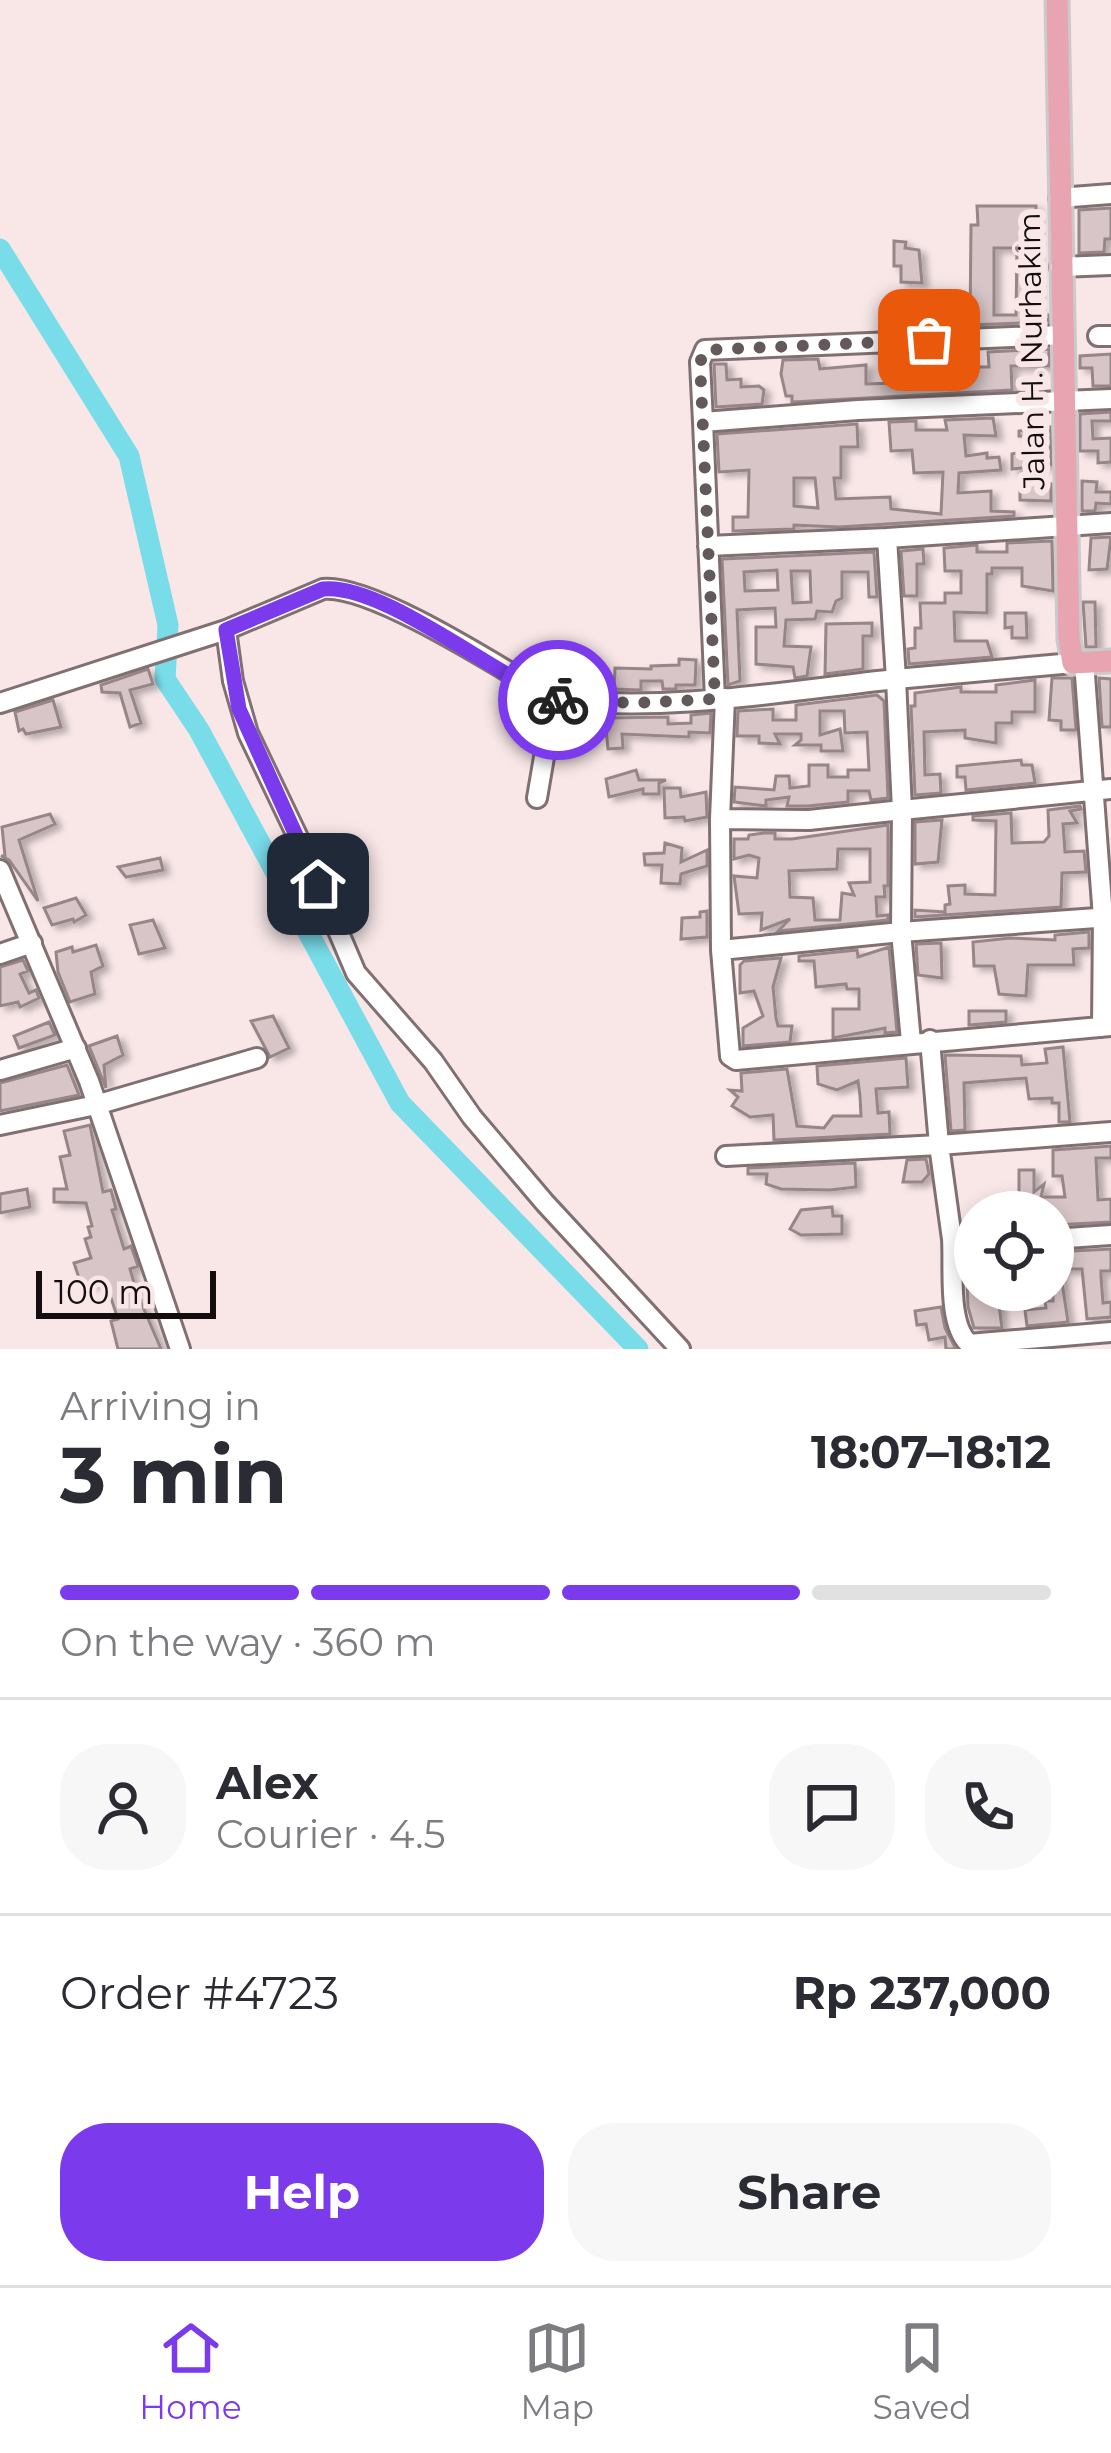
<!DOCTYPE html>
<meta charset="utf-8">
<style>
body{margin:0;font-family:Montserrat,sans-serif;background:#f7f7f7;color:#2b2b33;height:100vh;display:flex;flex-direction:column;font-size:45px;white-space:nowrap}
*{box-sizing:border-box;margin:0}
p{font-size:39px;color:#7c7c81}
.icon{flex:none;width:66px;height:66px;fill:none;stroke:currentColor;stroke-width:2;stroke-linecap:round;stroke-linejoin:round}
.map{position:relative;height:1349px;overflow:hidden}
.details{display:flex;flex-direction:column;background:#fff;flex:1}
.details>*{flex:none}
.controls{position:absolute;left:954px;top:1191px;display:grid;gap:24px}
.controls a{display:grid;place-items:center;width:120px;height:120px;border-radius:50%;background:#fff;box-shadow:0 6px 18px #0003;font-size:60px}
.scale{position:absolute;left:36px;bottom:30px;width:180px;box-sizing:border-box;padding-left:12px;border:6px solid #130d0e;border-top:0;font-size:33px;line-height:42px;white-space:nowrap;color:#130d0e;-webkit-text-stroke:9px #f9e7e8;paint-order:stroke}
.pin{position:absolute;display:grid;place-items:center;width:102px;height:102px;color:#fff;margin:-51px;border-radius:24px;box-shadow:0 6px 18px #0006}
.courier{position:absolute;display:grid;place-items:center;width:120px;height:120px;margin:-60px;border:9px solid #7c3aed;border-radius:50%;background:#fff;color:#222;box-shadow:0 3px 15px #0007}
.overview em{font-style:normal;font-weight:700}
.overview div{display:flex;flex-direction:column-reverse}
.overview{display:flex;align-items:center;justify-content:space-between;height:204px;padding:0 60px}
h1{font-size:78px;font-weight:700;line-height:90px}
.bar{display:grid;grid-template-columns:repeat(4,1fr);gap:18px 12px;align-content:center;height:144px;padding:0 60px}
.bar i{height:15px;border-radius:9px;background:#e1e1e2}
.bar .current{background:#7c3aed}
.bar p{grid-column:span 4}
.line{display:flex;align-items:center;gap:30px;padding:0 60px;border-top:3px solid #e1e1e2}
.line div{flex:1}
.round{display:grid;place-items:center;flex:none;width:126px;height:126px;border-radius:48px;background:#f7f7f7}
.cta{display:flex;gap:24px;margin-top:auto;padding:24px 60px}
.cta a{flex:1;height:138px;border-radius:48px;background:#7c3aed;color:#fff;font-size:48px;font-weight:700;line-height:138px;text-align:center}
.cta a+a{background:#f7f7f7;color:#2b2b33}
.dock{display:flex;justify-content:space-around;align-items:center;height:168px;border-top:3px solid #e1e1e2;background:#fff;font-size:33px;color:#7c7c81}
.dock a{display:grid;justify-items:center;gap:6px}
.dock .current{color:#7c3aed}
.map>svg:first-child{display:block}
.lines{fill:none;stroke-linecap:round;stroke-linejoin:round}
.river{stroke:#78dce9;stroke-width:21}
.building{fill:#d7c5c7;stroke:#968687;stroke-width:3;fill-rule:evenodd;filter:url(#shadow)}
.minor-casing{stroke:#807072;stroke-width:24}
.major-casing{stroke:#cbcaca;stroke-width:27}
.minor{stroke:#fff;stroke-width:18}
.major{stroke:#e8a4b0;stroke-width:21}
.done{stroke:#64595a;stroke-width:12;stroke-dasharray:0 21.6}
.route{stroke:#7c3aed;stroke-width:15}
.labels{text-anchor:middle;stroke-width:12;stroke-linejoin:round;paint-order:stroke}
.street-label{font-size:30px;fill:#130d0e;stroke:#f9e7e8}
</style>
<div class="map">
<svg width="1111" height="1349" viewBox="0 0 1111 1349">
<defs>
<filter id="shadow"><feDropShadow dx="6" dy="4" stdDeviation="3" flood-color="#0004"/></filter>
</defs>
<rect width="100%" height="100%" fill="#f9e7e8"/>
<g class="lines">
<path class="river" d="M0 249 129 456 168 625 165 679 199 730 400 1103 638 1349"/>
</g>
<path class="building" d="M977 206H1036L1037 315H1048V322L970 325 971 225H978ZM994 248H1017L1016 315H994Z
M1111 208V239H1105L1104 252 1079 253V210Z
M894 241 906 242 905 248 919 250 922 283 901 282V266H894Z
M1049 349V366H1011L1012 390 792 402V396H786L781 374 783 360 818 359 820 369 866 365V384L894 383V368L945 365 946 384 965 385V367H989L988 352Z
M1111 354V386H1093L1092 368H1080V356Z
M714 364H726L727 380 741 379V387L759 386 764 390 762 404 716 407Z
M1111 412V421H1092L1093 439 1111 438V462L1098 463V451H1080V414Z
M993 418 996 436 964 435 966 456 987 453V458L999 457 1001 470 959 473 958 493 991 491V511L1014 512V516L839 527 794 525V529L733 531V517H748L749 470 719 472 717 434 857 424 858 447H841V478H834L836 499 890 497 891 509 941 514 943 472 914 473 912 450 891 451 889 422 916 421V430H947L945 420ZM794 478H815L818 508 794 506Z
M1050 427 1051 465 1012 469V454L1047 446 1046 437 1019 436V431Z
M1082 481 1097 482 1096 492H1111V504L1096 503 1095 511H1082Z
M1020 482 1051 484V501L1020 500Z
M1111 537 1107 569 1089 570 1091 538Z
M1052 541 1053 591 1022 586V568H992V574H987V613L954 612 955 641H987L992 657 909 664 908 649 915 648V628H921L920 603H945V593H961V571H945L944 548 977 545V552H1007V543Z
M923 549 924 564H917V596H904L901 551Z
M874 552 877 597H869L868 572H842V598L836 601 832 612 817 611 815 619 786 620 784 646 811 647 807 676 795 678 793 667 756 664V627H776L775 608 737 610 740 681 728 685 722 559ZM777 570 778 590 745 591 744 572ZM791 571H810L811 602 793 603Z
M1083 602H1095L1096 647H1086Z
M1005 613H1026L1027 638H1012V627L1005 628Z
M872 623V636H863V669L825 674 826 624Z
M679 659 696 660 695 685H676V689H663L662 681H641V690L614 689 615 668 651 669V666L679 665Z
M148 669 153 684 130 690 141 723 130 727 120 693 102 692 101 685Z
M1052 678H1072L1076 730H1061V721L1049 720Z
M1099 678 1111 679V727H1102Z
M1035 680V712H1012V723H996V743L965 738V730L924 732 925 775 940 774 941 793 915 795 911 706H915V693L961 687V692H996V685Z
M877 695 884 701 888 798 871 800 869 791H848V802L808 806H787L789 797 766 800V806L734 802 735 787 774 790 776 776H789L790 788 809 786V765H828V777H848V770H869L867 732 845 733 844 711H820V735L840 729 843 751H821V745H795L801 740V734H775L780 744 759 743V736H737L738 711 773 709V720H796V705Z
M53 700 61 727 26 734 23 729 19 731 15 712Z
M711 713 710 733 689 732V737L622 734 623 748 608 749 605 719 562 730 565 714 605 718 668 717V724L691 723V715Z
M1021 760 1022 765H1032L1035 783 966 790 965 777H957V766Z
M636 770 639 780H666L659 783V794H643V789L609 797 606 779Z
M664 788H680L681 797 706 792 707 817 685 821 684 817 665 818Z
M1080 806 1081 809 1070 811 1077 823 1063 824 1065 852 1084 851 1086 872 1062 873 1061 907 915 917V910L945 912V905L950 904 948 886 965 885V894L995 895 996 821 973 820V816L1011 813 1012 843 1044 842 1049 836 1048 810Z
M50 814 55 824 19 840 38 901 9 860 1 856H5L2 827Z
M942 820 938 862 915 864V822Z
M888 825V886H884L885 897H876L877 916 888 915V920L778 931 790 919 761 930 762 913 739 914 734 876 757 878 759 858 749 855 734 859V839H748L749 835 764 833H775V839H792ZM838 849H870V882L849 883 854 895 842 893 840 920H815L813 898 790 897 789 871 837 869Z
M665 843 682 848 681 862 707 850V866L681 874 680 884 661 883 662 865H645L644 854 664 853Z
M160 858 163 870 126 877 118 867Z
M76 898 86 915 74 922 73 919 52 925 44 908Z
M707 911V937L681 939 682 918 700 917V912Z
M153 920 165 948 139 954 130 925Z
M1089 932V948L1073 949 1074 965H1028L1026 996 999 994 994 966H974L973 942 1010 938 1055 940V935Z
M941 943 942 978 918 975 916 944Z
M96 945 103 966 91 972 95 994 70 1002 58 972 56 952 72 947 73 952Z
M889 947 897 1032 885 1033V1028L833 1038V1009H859V989H847L846 984 816 987 814 961H799V956L857 950 858 957Z
M781 958 773 987 776 1018 778 1026H792L790 1042 743 1046V1028L763 1016 754 991 740 993V965L744 961Z
M23 960 28 971 20 974 29 993 36 990 39 998 20 1007 18 1002 0 1006V967Z
M969 1011H1006V1022L969 1025Z
M273 1016 289 1048 270 1057 251 1021Z
M49 1022 55 1035 19 1048 14 1036Z
M117 1036 123 1055 104 1065 106 1088 89 1046Z
M1063 1047 1070 1122H1059V1103H1052V1098L1029 1099 1026 1078 964 1083 965 1130 951 1131 945 1055 1021 1056 1022 1065 1047 1063 1045 1049Z
M906 1058 908 1087 876 1089 878 1113 889 1112 890 1134 774 1140 773 1115 750 1117 732 1106 738 1097 730 1090 742 1091 741 1073 787 1069 797 1126 824 1128 833 1116H861L860 1096 858 1081 837 1090 818 1084 817 1066Z
M67 1065 79 1095 0 1111V1083Z
M90 1125 103 1192 111 1190 116 1209 112 1210 124 1249 131 1246 138 1266 130 1269 137 1293 161 1349H118L111 1321 118 1319 105 1280 82 1287 74 1263 91 1258 85 1239 91 1237 88 1227 92 1226 86 1203 54 1202V1189H67L60 1157 70 1155 64 1131Z
M1111 1146V1158H1096L1098 1200 1111 1199V1222L1053 1225V1212H1019V1170H1034V1192L1044 1184 1041 1197H1065L1062 1176H1053V1150Z
M926 1159 929 1174 922 1182H903L907 1160Z
M855 1163 856 1187 830 1190 781 1189 766 1184 767 1174H748V1168Z
M27 1189 30 1207 0 1213V1194Z
M832 1207 833 1216H842V1234L801 1235 790 1229 801 1210Z
M1111 1249V1271H1101V1277L1103 1303 1111 1302V1317L1087 1319 1082 1269H1060L1068 1322 1027 1326 1025 1310 1046 1308 1045 1301H1053V1252Z
M966 1258H973L968 1271 975 1270V1290H997L1002 1328H974L968 1307Z
M941 1307 945 1328 956 1349H946L945 1337 929 1340 926 1324 917 1325 915 1311Z"/>
<g class="lines">
<g class="minor-casing">
<path id="minor" d="M1059 198 1111 194
M1060 267 1111 265
M1098 336H1111
M703 422 700 362 705 350 1062 335
M708 546 887 538
M226 630 233 681 248 733 302 846 356 973 433 1061 472 1117 545 1203 680 1349
M1084 662 1103 918 1102 1027
M1073 663 896 679 902 810 1111 789
M725 698 720 819 809 820 902 810 901 932 1111 917
M554 699C667 713 784 691 896 679L887 538 1111 523
M715 699 703 422 858 410 1111 399
M0 703 226 630 323 589C373 584 507 672 554 699L537 798
M720 819 721 950 901 932 911 1042
M0 870 89 1081 180 1349
M721 950 730 1056 736 1060 1111 1026
M0 954 32 943
M930 1040 939 1145 1111 1132
M0 1070 76 1048
M0 1125 96 1105 257 1058
M726 1156 939 1145 952 1239 975 1244
M952 1239C954 1268 947 1323 969 1344
M1053 1239 1111 1235
M973 1349 969 1344 1111 1332"/>
</g>
<g class="major-casing">
<path id="major" d="M1057 0 1069 639 1073 663 1111 661"/>
</g>
<use href="#minor" class="minor"/>
<use href="#major" class="major"/>
</g>
<g class="lines">
<path class="done" d="M558 700 635 703 715 699 700 362 706 350 929 340"/>
<path class="route" d="M318 884 239 709 226 630 323 589C384 583 498 679 558 700"/>
</g>
<g class="labels">
<g class="street-label">
<text transform="translate(1032 351) rotate(-91)" y="10">Jalan H. Nurhakim</text>
</g>
</g>
</svg>
<div class="controls">
<a><svg class="icon" aria-label="locate" viewBox="0 0 24 24"><circle cx="12" cy="12" r="6"/><path d="M12 2v4M12 18v4M2 12h4M18 12h4"/></svg></a>
</div>
<div class="scale">100 m</div>
<div class="pin" style="left:929px;top:340px;background:#ea580c"><svg class="icon" aria-label="bag" viewBox="0 0 24 24"><path d="M5 8h14l-1 12H6zM9 8a3 3 0 0 1 6 0"/></svg></div>
<div class="pin" style="left:318px;top:884px;background:#1f2937"><svg class="icon" aria-label="home" viewBox="0 0 24 24"><path d="M3 11l9-7 9 7M6 9v11h12V9"/></svg></div>
<div class="courier" style="left:558px;top:700px"><svg class="icon" aria-label="bike" viewBox="0 0 24 24"><circle cx="6" cy="16" r="4"/><circle cx="18" cy="16" r="4"/><path d="M6 16l4-8h5l3 8M10 8l3 8H6M13 5h3"/></svg></div>
</div>
<section class="details">
<div class="overview"><div><h1>3 min</h1><p>Arriving in</p></div><em>18:07–18:12</em></div>
<div class="bar"><i class="current"></i><i class="current"></i><i class="current"></i><i></i><p>On the way · 360 m</p></div>
<div class="line" style="height:216px"><a class="round"><svg class="icon" aria-label="person" viewBox="0 0 24 24"><circle cx="12" cy="8" r="4"/><path d="M4 21q1-7 8-7t8 7"/></svg></a><div><b>Alex</b><p>Courier · 4.5</p></div><a class="round"><svg class="icon" aria-label="chat" viewBox="0 0 24 24"><path d="M4 5h16v11H9l-5 4z"/></svg></a><a class="round"><svg class="icon" aria-label="phone" viewBox="0 0 24 24"><path d="M5 4h4l2 5-3 2q2 4 5 5l2-3 5 2v4C11 20 4 13 5 4z"/></svg></a></div>
<div class="line" style="height:156px"><div>Order #4723</div><b>Rp 237,000</b></div>
<div class="cta"><a>Help</a><a>Share</a></div>
</section>
<nav class="dock">
<a class="current"><svg class="icon" aria-label="home" viewBox="0 0 24 24"><path d="M3 11l9-7 9 7M6 9v11h12V9"/></svg>Home</a>
<a><svg class="icon" aria-label="map" viewBox="0 0 24 24"><path d="M3 6l6-2 6 2 6-2v14l-6 2-6-2-6 2zM9 4v14M15 6v14"/></svg>Map</a>
<a><svg class="icon" aria-label="saved" viewBox="0 0 24 24"><path d="M7 4h10v16l-5-4-5 4z"/></svg>Saved</a>
</nav>
